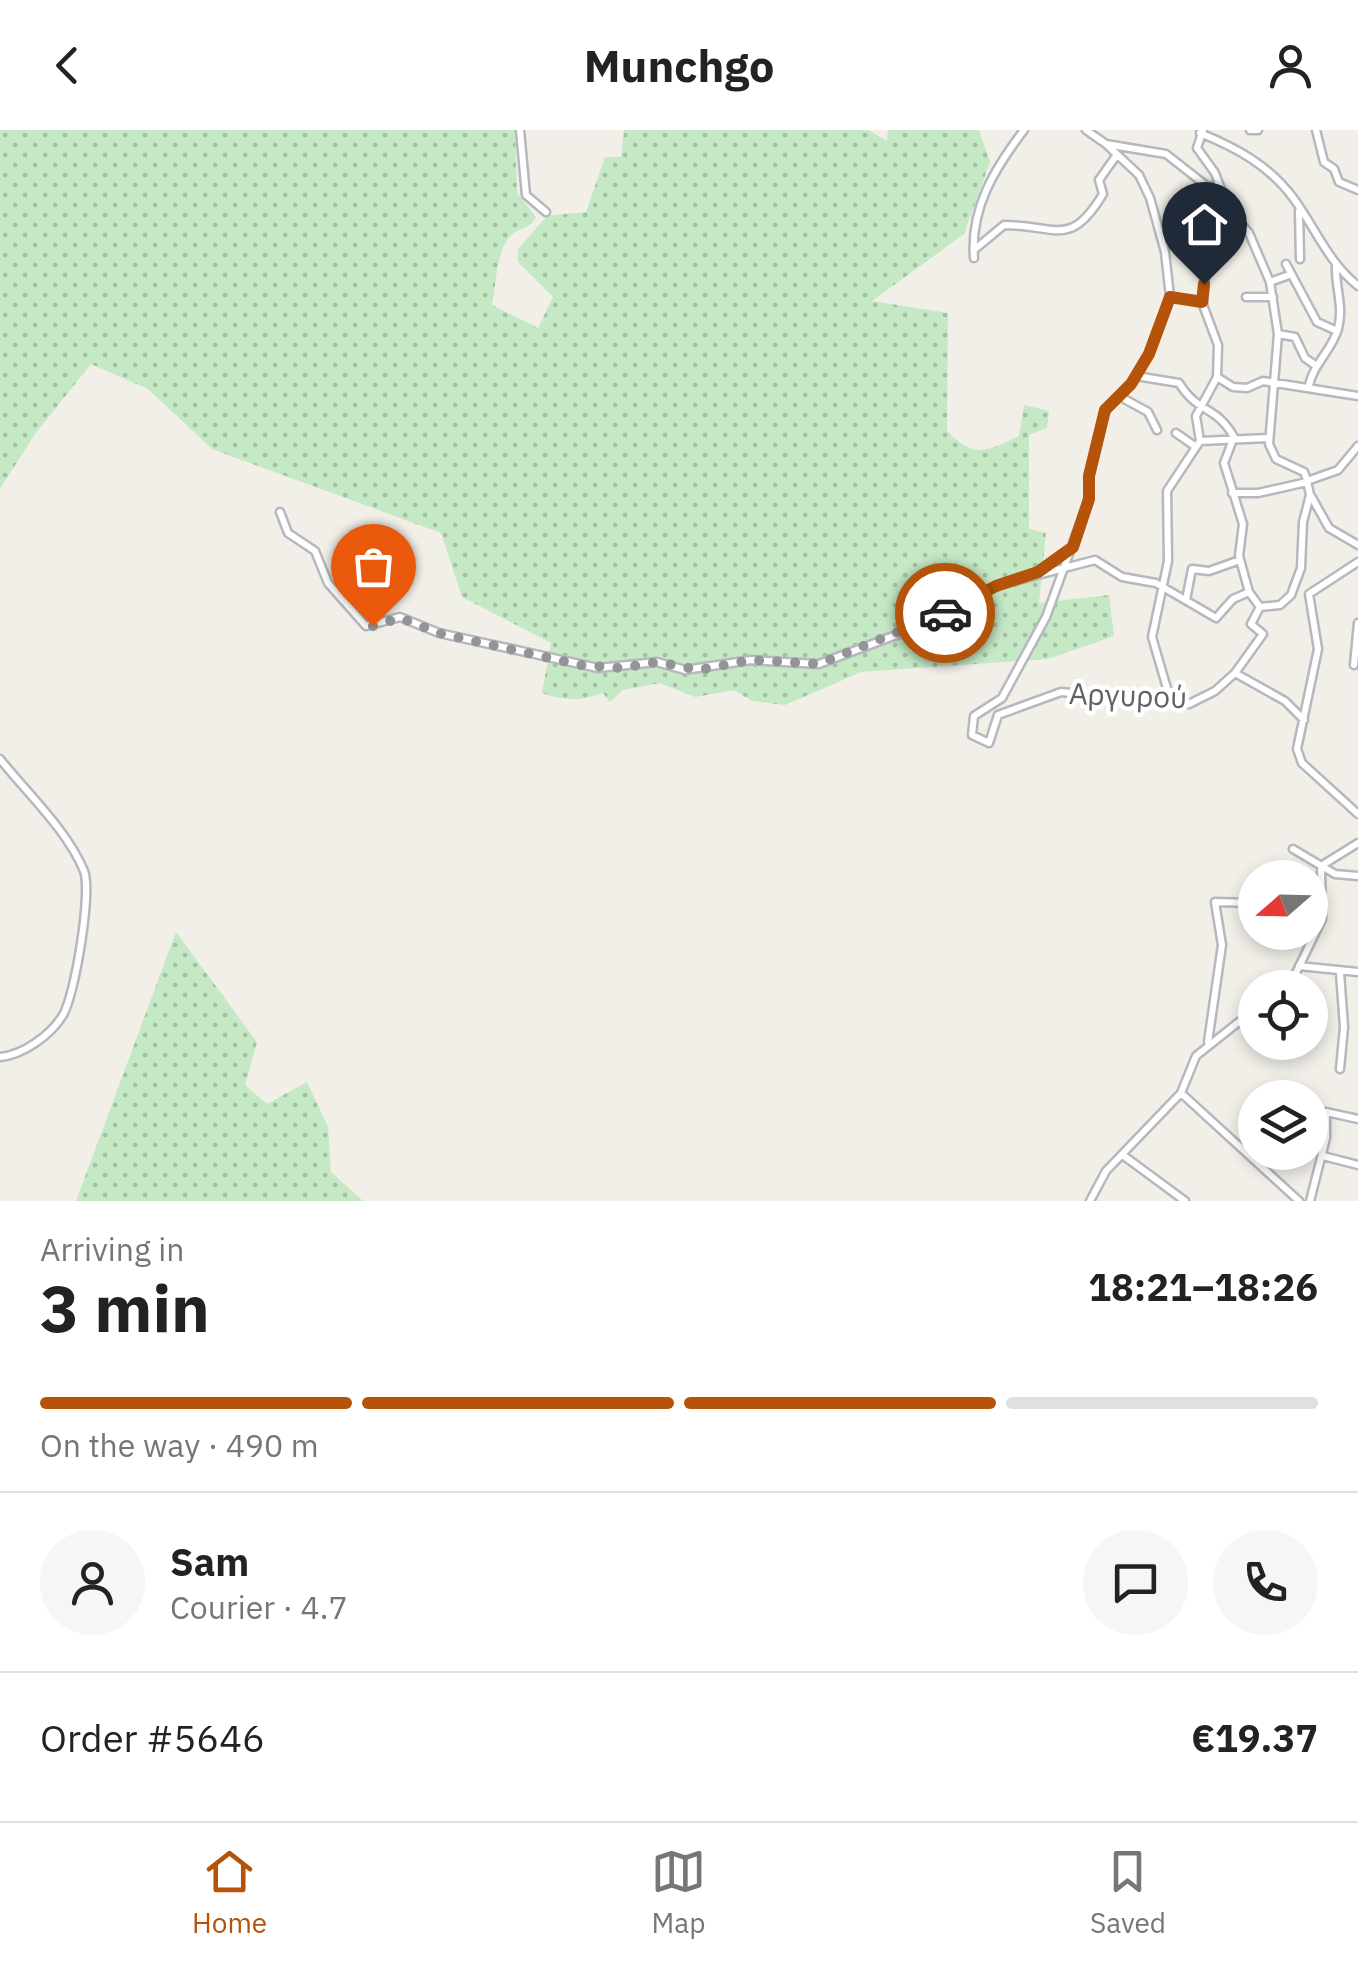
<!DOCTYPE html>
<meta charset="utf-8">
<style>
body{margin:0;font-family:"IBM Plex Sans",sans-serif;background:#f6f6f6;color:#222;height:100vh;display:flex;flex-direction:column;font-size:38px;white-space:nowrap}
*{box-sizing:border-box;margin:0}
p{font-size:32px;color:#767676}
.icon{flex:none;width:55px;height:55px;fill:none;stroke:currentColor;stroke-width:2;stroke-linecap:round;stroke-linejoin:round}
.map{position:relative;height:1071px;overflow:hidden}
.details{display:flex;flex-direction:column;background:#fff;flex:1}
.details>*{flex:none}
.needle{width:65px;rotate:250deg}
.tools{position:absolute;left:1238px;top:730px;display:grid;gap:20px}
.tools a{display:grid;place-items:center;width:90px;height:90px;border-radius:50%;background:#fff;box-shadow:0 5px 15px #0003;font-size:50px}
.pin{position:absolute;display:grid;place-items:center;width:85px;height:85px;color:#fff;margin:-102px -42px;border-radius:50% 50% 50% 0;rotate:-45deg;box-shadow:0 0 10px #0007}
.pin .icon{rotate:45deg}
.courier{position:absolute;display:grid;place-items:center;width:100px;height:100px;margin:-50px;border:8px solid #b45309;border-radius:50%;background:#fff;color:#222;box-shadow:0 2px 12px #0007}
.overview em{font-style:normal;font-weight:700}
.overview div{display:flex;flex-direction:column-reverse}
.overview{display:flex;align-items:center;justify-content:space-between;height:170px;padding:0 40px}
h1{font-size:65px;font-weight:700;line-height:75px}
.bar{display:grid;grid-template-columns:repeat(4,1fr);gap:15px 10px;align-content:center;height:120px;padding:0 40px}
.bar i{height:12px;border-radius:8px;background:#e0e0e0}
.bar .on{background:#b45309}
.bar p{grid-column:span 4}
.line{display:flex;align-items:center;gap:25px;padding:0 40px;border-top:2px solid #e0e0e0}
.line div{flex:1}
.round{display:grid;place-items:center;flex:none;width:105px;height:105px;border-radius:52px;background:#f6f6f6}
header{display:flex;justify-content:space-between;align-items:center;height:130px;padding:0 40px;background:#fff;font-size:45px;font-weight:700}
.dock{display:flex;justify-content:space-around;align-items:center;height:140px;border-top:2px solid #e0e0e0;background:#fff;font-size:28px;color:#767676}
.dock a{display:grid;justify-items:center;gap:5px}
.dock .on{color:#b45309}
.map>svg:first-child{display:block}
.grass{fill:url(#grass-dots)}
.lines{fill:none;stroke-linecap:round;stroke-linejoin:round}
.minor-casing{stroke:#b5b8bc;stroke-width:11}
.minor{stroke:#fff;stroke-width:6}
.done{stroke:#929495;stroke-width:10;stroke-dasharray:0 18}
.route{stroke:#b45309;stroke-width:12}
.labels{text-anchor:middle;stroke-width:9;stroke-linejoin:round;paint-order:stroke}
.street-label{font-size:30px;fill:#5f6368;stroke:#fff}
</style>
<header><svg class="icon" aria-label="back" viewBox="0 0 24 24"><path d="M15 5l-7 7 7 7"/></svg>Munchgo<svg class="icon" aria-label="person" viewBox="0 0 24 24"><circle cx="12" cy="8" r="4"/><path d="M4 21q1-7 8-7t8 7"/></svg></header>
<div class="map">
<svg width="1358" height="1071" viewBox="0 0 1358 1071">
<defs>
<pattern id="grass-dots" width="8" height="8" patternUnits="userSpaceOnUse" patternTransform="scale(2.5)"><rect width="8" height="8" fill="#c5e8c5"/><path d="M2 2h.1M6 6h.1" fill="none" stroke="#a3c0a4" stroke-width="1.8" stroke-linecap="round"/></pattern>
</defs>
<rect width="100%" height="100%" fill="#f1efe8"/>
<path class="grass" d="M0 0H515L517 63 536 87C530 99 520 97 511 105 496 120 496 156 492 175L538 198 553 167 518 132V119L547 86 586 82 605 27H621L624 0H868L887 11 888 0H979L990 32 964 104 872 171 948 183 947 301C975 329 985 322 1019 306L1024 275 1049 281 1047 298 1029 305V399L1046 403 1039 473 1109 465 1114 506 1048 529 861 542 785 575 752 571 734 560 695 567 660 553 623 560 610 572 603 563C581 571 565 571 542 563L551 513 462 467 441 403 212 319 148 259 91 234 35 304 0 359Z
M176 802 257 912 245 955 267 974 307 952 328 997 331 1042 363 1071H76Z"/>
<g class="lines">
<g class="minor-casing">
<path id="minor" d="M520 0 526 65 546 82
M1086 0 1106 14 1166 24 1208 57 1219 55
M1203 0 1197 18 1215 43 1228 78 1249 103 1270 152 1278 204 1269 314 1276 329 1304 342 1307 350
M1250 0H1258
M1316 0 1324 32 1334 39 1339 52 1358 60
M1200 3C1237 18 1270 36 1294 69 1316 99 1328 132 1358 156
M1106 14 1139 45 1150 68 1165 122 1170 167 1149 223 1131 254 1105 280 1089 345V369L1046 487 1002 568 974 586 972 605 989 613 998 585 1061 562 1189 574 1215 561 1235 543 1285 571 1304 590
M1299 81 1300 129
M974 120 1004 95C1056 95 1070 119 1103 64L1099 50 1116 26
M974 128C970 78 995 38 1024 0
M1286 134 1317 192 1337 201
M1270 152 1289 145
M1170 167 1202 171
M1246 167H1273
M1278 204 1295 207 1305 228 1315 235
M1136 246 1179 253C1199 285 1215 274 1234 307L1224 333 1243 394 1239 426 1249 462 1260 477
M1217 247 1233 257 1247 258 1263 251 1358 266
M1309 255C1314 233 1332 220 1338 199 1344 176 1335 157 1336 136
M1119 266 1148 282 1157 300
M1176 303 1196 317
M1200 311 1268 308
M1232 363H1258L1307 352
M1311 366 1329 398 1358 415
M280 382 288 403 315 421 328 453 366 496 400 487 439 503 598 538 657 532 685 540 751 530 819 534 915 498 995 456 1095 430 1122 447 1156 453 1216 488 1233 469 1249 462
M1358 432 1309 464 1318 519 1297 619 1302 633 1358 684
M1042 440 1072 418
M1186 470 1192 439 1209 441 1240 430
M1354 535 1358 493
M1235 543 1263 504 1251 494 1260 477 1280 475 1291 465 1301 438 1303 392 1310 365 1307 351 1338 340 1358 316
M1171 572 1152 507 1168 431 1167 361 1200 311 1196 286 1217 247 1218 215 1203 175 1206 136 1192 89 1208 57
M0 629C28 664 67 700 84 741 92 762 75 865 63 885 51 905 23 925 0 927
M1293 719 1335 744 1358 746
M1299 836 1358 842
M1340 843 1344 897 1340 939
M1280 858 1296 843 1322 789 1321 736 1358 713
M1208 912 1222 815 1215 772 1255 773
M1181 963 1299 1071
M1124 1026 1185 1071
M1323 1026 1358 1035
M1090 1071 1106 1041 1181 963 1196 926 1255 879
M1310 1071 1326 1008V982L1358 989"/>
</g>
<use href="#minor" class="minor"/>
</g>
<g class="lines">
<path class="done" d="M373 496 400 488 439 503 580 535 622 538 657 532 699 540 751 530 819 534 945 483"/>
<path class="route" d="M945 483 996 456 1038 442 1073 417 1089 369V346L1105 280 1131 254 1149 224 1170 167 1202 172 1204 154"/>
</g>
<g class="labels">
<g class="street-label">
<text transform="translate(1128 566) rotate(2)" y="10">Αργυρού</text>
</g>
</g>
</svg>
<div class="tools">
<a><svg class="needle" viewBox="-14 -14 28 28"><path d="M0-13l5 13h-10z" fill="#e53935"/><path d="M0 13l5-13h-10z" fill="#767676"/></svg></a>
<a><svg class="icon" aria-label="locate" viewBox="0 0 24 24"><circle cx="12" cy="12" r="6"/><path d="M12 2v4M12 18v4M2 12h4M18 12h4"/></svg></a>
<a><svg class="icon" aria-label="layers" viewBox="0 0 24 24"><path d="M12 4l9 5-9 5-9-5zM3 14l9 5 9-5"/></svg></a>
</div>
<div class="pin" style="left:373px;top:496px;background:#ea580c"><svg class="icon" aria-label="bag" viewBox="0 0 24 24"><path d="M5 8h14l-1 12H6zM9 8a3 3 0 0 1 6 0"/></svg></div>
<div class="pin" style="left:1204px;top:154px;background:#1f2937"><svg class="icon" aria-label="home" viewBox="0 0 24 24"><path d="M3 11l9-7 9 7M6 9v11h12V9"/></svg></div>
<div class="courier" style="left:945px;top:483px"><svg class="icon" aria-label="car" viewBox="0 0 24 24"><path d="M5 17H2v-5l4-1 3-4h7l3 4 3 1v5h-3M9 17h6M6 11h13"/><circle cx="7" cy="17" r="2"/><circle cx="17" cy="17" r="2"/></svg></div>
</div>
<section class="details">
<div class="overview"><div><h1>3 min</h1><p>Arriving in</p></div><em>18:21–18:26</em></div>
<div class="bar"><i class="on"></i><i class="on"></i><i class="on"></i><i></i><p>On the way · 490 m</p></div>
<div class="line" style="height:180px"><a class="round"><svg class="icon" aria-label="person" viewBox="0 0 24 24"><circle cx="12" cy="8" r="4"/><path d="M4 21q1-7 8-7t8 7"/></svg></a><div><b>Sam</b><p>Courier · 4.7</p></div><a class="round"><svg class="icon" aria-label="chat" viewBox="0 0 24 24"><path d="M4 5h16v11H9l-5 4z"/></svg></a><a class="round"><svg class="icon" aria-label="phone" viewBox="0 0 24 24"><path d="M5 4h4l2 5-3 2q2 4 5 5l2-3 5 2v4C11 20 4 13 5 4z"/></svg></a></div>
<div class="line" style="height:130px"><div>Order #5646</div><b>€19.37</b></div>
</section>
<nav class="dock">
<a class="on"><svg class="icon" aria-label="home" viewBox="0 0 24 24"><path d="M3 11l9-7 9 7M6 9v11h12V9"/></svg>Home</a>
<a><svg class="icon" aria-label="map" viewBox="0 0 24 24"><path d="M3 6l6-2 6 2 6-2v14l-6 2-6-2-6 2zM9 4v14M15 6v14"/></svg>Map</a>
<a><svg class="icon" aria-label="saved" viewBox="0 0 24 24"><path d="M7 4h10v16l-5-4-5 4z"/></svg>Saved</a>
</nav>
